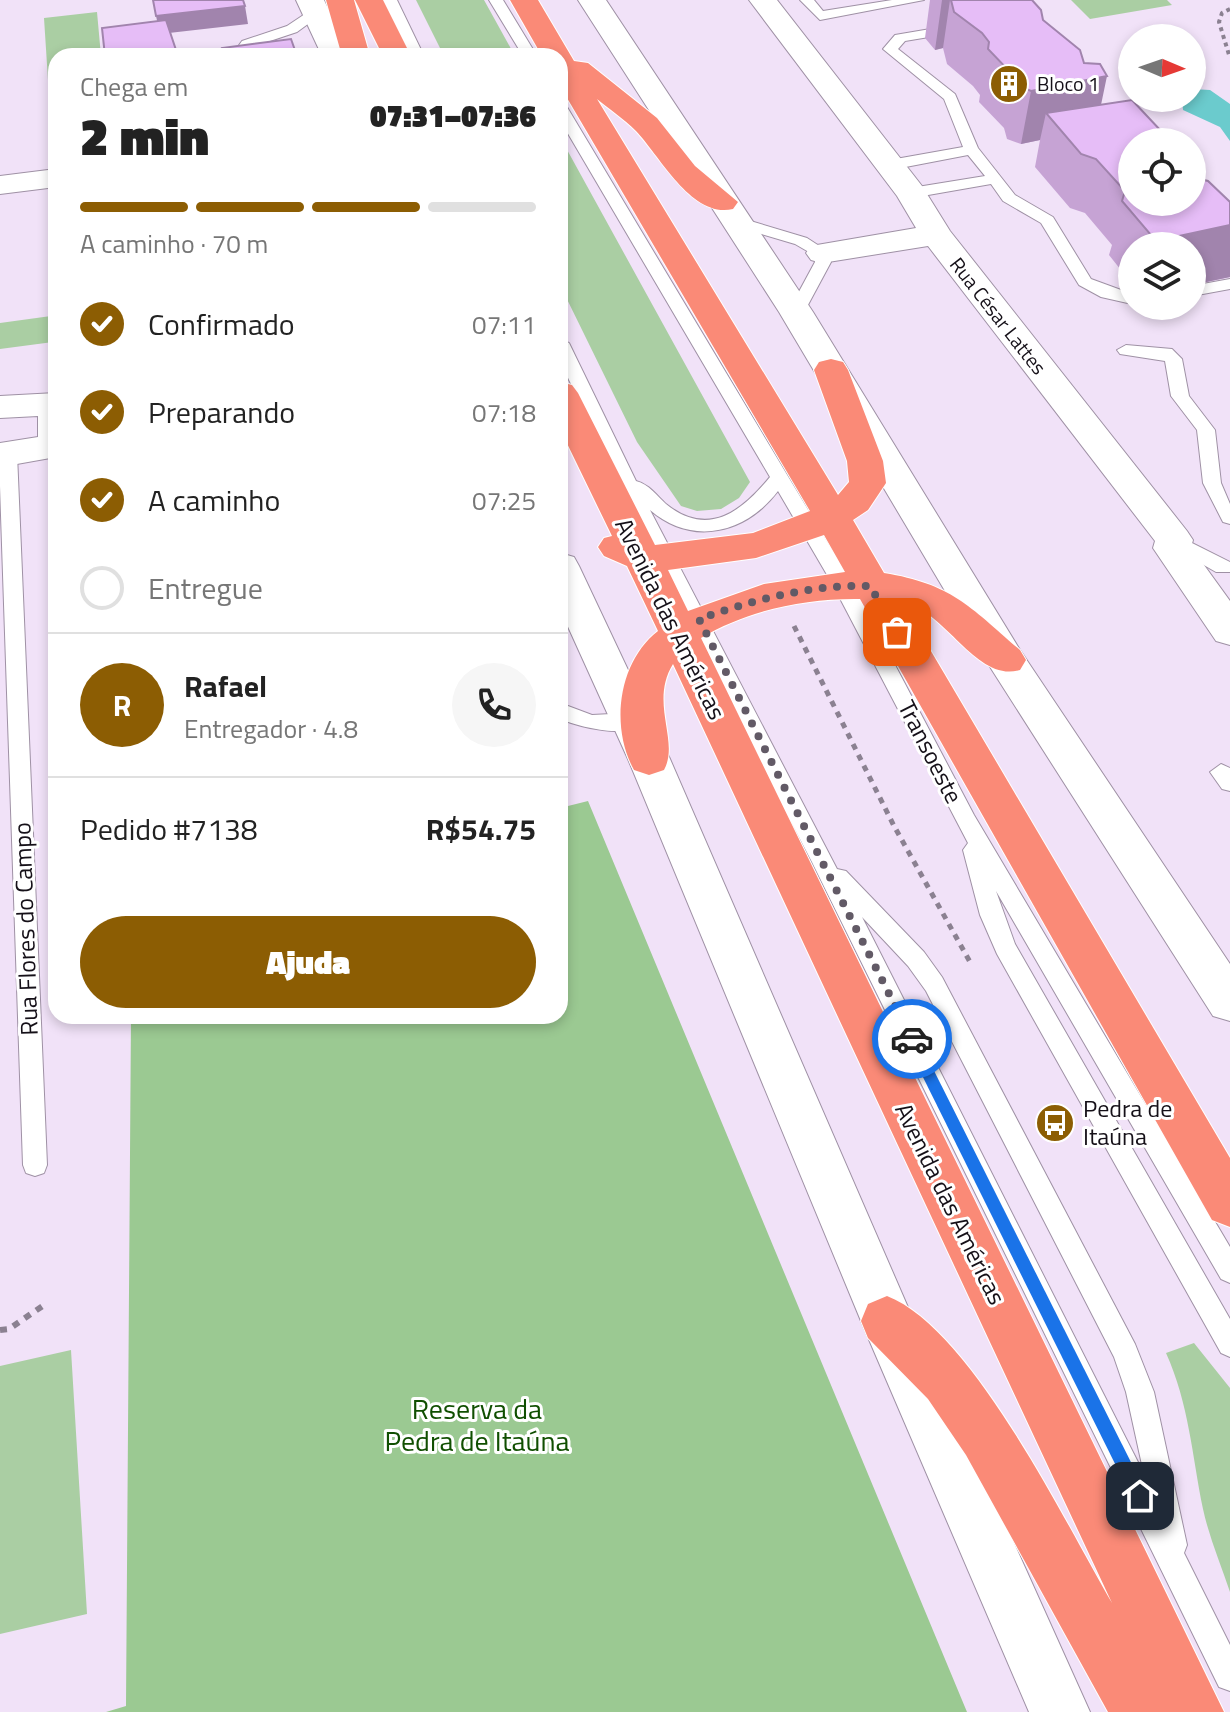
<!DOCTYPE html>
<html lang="pt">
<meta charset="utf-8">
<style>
body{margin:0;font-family:"Titillium Web",sans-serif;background:#f6f6f6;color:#222;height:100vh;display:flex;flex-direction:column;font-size:30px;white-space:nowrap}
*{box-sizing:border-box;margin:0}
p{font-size:26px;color:#767676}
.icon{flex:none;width:44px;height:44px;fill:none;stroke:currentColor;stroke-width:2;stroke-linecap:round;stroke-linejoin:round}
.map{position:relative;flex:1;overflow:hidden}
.drawer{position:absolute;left:48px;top:48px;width:520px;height:976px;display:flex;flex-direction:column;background:#fff;border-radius:24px;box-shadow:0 4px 12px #0003}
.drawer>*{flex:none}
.needle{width:52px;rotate:92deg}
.fabs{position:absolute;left:1118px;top:24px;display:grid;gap:16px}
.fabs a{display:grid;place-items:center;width:88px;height:88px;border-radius:50%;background:#fff;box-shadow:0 4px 12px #0003;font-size:40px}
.pin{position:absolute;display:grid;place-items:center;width:68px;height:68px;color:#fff;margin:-34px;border-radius:16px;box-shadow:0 4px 12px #0006}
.courier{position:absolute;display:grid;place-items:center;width:80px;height:80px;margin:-40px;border:6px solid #1a73e8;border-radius:50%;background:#fff;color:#222;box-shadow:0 2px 10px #0007}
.head em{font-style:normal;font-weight:800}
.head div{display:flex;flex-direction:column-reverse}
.head{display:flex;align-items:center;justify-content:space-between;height:136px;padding:0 32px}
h1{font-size:52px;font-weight:800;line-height:60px}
.bar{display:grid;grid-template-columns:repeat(4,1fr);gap:12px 8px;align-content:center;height:96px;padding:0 32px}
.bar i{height:10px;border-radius:6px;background:#e0e0e0}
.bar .on{background:#8c5d03}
.bar p{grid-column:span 4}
.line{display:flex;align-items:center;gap:20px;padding:0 32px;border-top:2px solid #e0e0e0}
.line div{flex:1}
.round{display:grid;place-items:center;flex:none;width:84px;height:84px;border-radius:42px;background:#f6f6f6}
ol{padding:0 32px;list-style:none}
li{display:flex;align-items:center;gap:24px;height:88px}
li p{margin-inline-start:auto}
li .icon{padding:8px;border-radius:50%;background:#8c5d03;color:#fff;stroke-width:4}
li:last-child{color:#767676}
li i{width:44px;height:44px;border:4px solid #e0e0e0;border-radius:50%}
.action{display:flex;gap:16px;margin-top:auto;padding:16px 32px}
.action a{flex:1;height:92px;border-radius:48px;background:#8c5d03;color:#fff;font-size:32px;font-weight:800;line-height:92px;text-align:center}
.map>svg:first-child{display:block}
.green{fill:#aacea3}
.forest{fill:#9bc992}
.water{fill:#6bcbcd}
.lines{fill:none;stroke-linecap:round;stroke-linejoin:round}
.service-casing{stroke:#9f91a5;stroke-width:2}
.minor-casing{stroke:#9f91a5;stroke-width:2}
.secondary-casing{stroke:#9f91a5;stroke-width:2}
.trunk-casing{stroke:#fff;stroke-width:2}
.path-far2{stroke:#8b8191;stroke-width:4;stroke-dasharray:4 4;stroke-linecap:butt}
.path-far1{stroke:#8b8191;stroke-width:5;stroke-dasharray:6 6;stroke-linecap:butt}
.path{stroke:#8b8191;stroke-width:6;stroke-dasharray:7 7;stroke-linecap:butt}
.service{fill:#fff;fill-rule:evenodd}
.minor{fill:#fff;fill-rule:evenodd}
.secondary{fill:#fff;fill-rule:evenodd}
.trunk{fill:#fa8a77;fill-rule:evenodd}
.wall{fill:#c6a3d4}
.shaded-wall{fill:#a184ad}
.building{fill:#e6bdf7;stroke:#a184ad;stroke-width:2}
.route{fill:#1a73e8}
.done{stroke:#625a66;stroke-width:8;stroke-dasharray:0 14.4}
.labels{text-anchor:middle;stroke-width:6;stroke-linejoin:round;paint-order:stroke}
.far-poi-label{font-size:20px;fill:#151018;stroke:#fff;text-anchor:start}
.far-street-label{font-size:20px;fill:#151018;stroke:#fff}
.street-label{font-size:24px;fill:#151018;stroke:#fff}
.poi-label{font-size:24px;fill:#151018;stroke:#fff;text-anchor:start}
.near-park-label{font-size:28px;fill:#104f01;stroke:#fff}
</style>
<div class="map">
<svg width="1230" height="1712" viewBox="0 0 1230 1712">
<rect width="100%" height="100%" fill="#f1e2f8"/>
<path class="green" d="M416 0H484L515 56H444Z
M1071 0H1167L1172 5 1090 19Z
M97 12 101 56H56V80H48L44 18Z
M560 137 750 482 739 498 721 509 697 511 681 506 637 442 560 285Z
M51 316 53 342 0 349V323Z
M1194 1343 1230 1388V1592C1221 1565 1209 1537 1203 1509 1192 1455 1189 1404 1166 1353Z
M71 1350 87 1614 0 1634V1366Z"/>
<path class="forest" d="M588 801 967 1712H106L126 1706 131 1016H560V808Z"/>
<path class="water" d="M1192 89 1210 90 1230 104V141L1220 127 1183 110 1182 98H1192Z"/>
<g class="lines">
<g class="service-casing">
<path id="service" d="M383 0H397L424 56H410Z
M489 0H503L537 56H523Z
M800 0H814L823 11 892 0H924L820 20Z
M311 10 323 13 297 32 252 47V56L239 55 237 48 242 41 287 26Z
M954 25 961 29 959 32 905 41 898 49 955 94 978 148 1015 195 1053 217 1091 279 1132 294V304L1101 297 1079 285 1041 223 1003 201 991 184 911 198 903 193 911 188 985 176 968 155 890 170 882 165 890 160 963 147 944 99 883 49 895 35Z
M560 103 567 107 853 585 974 815 1230 1247V1283L1221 1279 996 891 1015 944 1230 1319V1357L1221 1353 997 954 980 915 963 850 968 843 833 585 778 491C746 533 693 547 650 510L837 869 846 871 924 952 942 977 1135 1344 1154 1392 1187 1545 1184 1553 1230 1645V1691L1219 1687 812 862 654 558 560 361V338L569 343 636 481C649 484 657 496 666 504 709 539 743 510 770 477L560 120ZM862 917 908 966 926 991 1114 1357 1126 1392 1144 1474Z
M737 217 807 238 830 253 831 262 802 316 796 317 788 312 815 262 814 255 795 244 731 225V219Z
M1230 279V289L1192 296V286Z
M1126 345 1172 349 1182 359 1189 396 1215 430 1221 483 1230 504V524L1223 522 1203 483 1197 430 1171 396 1165 361 1120 354 1117 350Z
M8 448 17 454 47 1165 44 1173 35 1176 26 1173 23 1165 0 486V452Z
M1174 534 1230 562V572H1216L1167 544 1165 540 1167 536Z
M560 703 592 715 631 713 641 721C629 741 578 726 560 719Z
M1221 764 1230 768V791L1222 789 1210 772Z"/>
</g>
<g class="minor-casing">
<path id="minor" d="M749 0H777L922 186 950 231 1187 531 1193 540 1191 547 1230 601V645L1216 641 1153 548 1155 541 928 246 822 263 811 260 806 253 811 246 916 228 897 196Z
M56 169V187L0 194V176Z
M56 393V457L0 467V443L38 437V416L0 418V396Z"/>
</g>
<g class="secondary-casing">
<path id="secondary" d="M296 0H324L350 56H322Z
M578 0H606L813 312 1020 650 1230 964V1021L1213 1016 992 670 779 312Z
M560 553 574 557 579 566 670 759 910 1312 1090 1712H1029L861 1321 628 759 560 609Z"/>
</g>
<g class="trunk-casing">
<path id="trunk" d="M326 0H354L370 56H342Z
M355 0H383L411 56H383Z
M510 0H538L574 61 588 63 657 118 695 166 738 202 733 209C692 219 660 156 636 131 624 119 609 109 597 99L838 495 849 482 847 461 814 370 819 362 831 359 843 362 848 370 883 461 886 483 868 510 853 520 884 573C952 584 970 607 1020 650L1026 660 1020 670C976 683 947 611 902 602L1230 1158V1227L1212 1220 860 599C806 598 748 610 701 638L1224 1712H1108L966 1455 928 1399 868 1338 861 1321 868 1304 887 1296C972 1329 1065 1523 1112 1603L673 664C649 703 680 741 664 770L649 775 634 770C610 727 618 662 658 631L627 566 604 556 598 547 604 538 612 536 560 429V382L572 385 578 393 655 545 753 533 810 511 560 86V56H542ZM824 535 845 572 764 584 688 611 668 570 756 558Z"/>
</g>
<path class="path-far2" d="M1230 9 1222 13 1219 22 1230 58"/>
<path class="path-far1" d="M794 626 894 826 970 962"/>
<path class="path" d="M0 1330 9 1329 44 1305"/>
<use href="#service" class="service"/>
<use href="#minor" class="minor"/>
<use href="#secondary" class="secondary"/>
<use href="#trunk" class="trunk"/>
</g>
<path class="wall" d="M930 0H1032L1043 20 1101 104 1132 142 1230 202V277L1192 285V246H1132V284L1109 255 1112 245 1085 213 1070 208 1035 167 1040 140 1021 144 1007 139 1004 128 979 102 980 95 973 86 947 64 943 48 935 50 925 38Z"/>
<path class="shaded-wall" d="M942 0H950L943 48 935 50Z
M245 6 248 24 160 34 156 16Z
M1107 76 1096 129 1046 113 1040 140 1021 144 1031 91Z
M1230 225V277L1192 285V246H1155L1156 241Z"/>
<path class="building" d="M153 0H243L245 6 156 16Z
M951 0H1032L1041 10 1043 20 1080 50 1084 63 1100 64 1107 76 1031 91 1017 85 1013 75 988 49 989 42 982 33 954 12Z
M166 20 178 56H105L102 28Z
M291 39 297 56H224L222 48Z
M1132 100 1162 132 1163 142H1132V202H1192V177L1208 181 1230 202V225L1156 241 1122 201 1125 191 1096 159 1081 154 1046 113Z"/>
<path class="route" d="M912 1033 916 1035 1145 1490V1502H1134L904 1039Z"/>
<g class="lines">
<path class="done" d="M897 632 870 586C812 584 753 600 699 619L912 1039"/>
</g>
<defs>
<g id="building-disc" transform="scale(2)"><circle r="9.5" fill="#8c5d03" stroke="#fff"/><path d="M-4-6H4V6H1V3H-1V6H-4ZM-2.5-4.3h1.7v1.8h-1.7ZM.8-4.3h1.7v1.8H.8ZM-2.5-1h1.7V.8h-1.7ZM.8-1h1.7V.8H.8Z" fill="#fff"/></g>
<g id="bus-disc" transform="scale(2)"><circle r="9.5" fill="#8c5d03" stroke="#fff"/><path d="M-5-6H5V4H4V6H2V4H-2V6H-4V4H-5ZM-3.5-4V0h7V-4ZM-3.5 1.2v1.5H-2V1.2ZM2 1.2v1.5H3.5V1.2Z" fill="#fff"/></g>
</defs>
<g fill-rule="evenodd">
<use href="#building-disc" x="1009" y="84"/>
<use href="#bus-disc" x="1055" y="1123"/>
</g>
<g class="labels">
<g class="far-poi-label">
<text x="1037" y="91">Bloco 1</text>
</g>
<g class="far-street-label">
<text transform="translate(998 316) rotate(52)" y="7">Rua César Lattes</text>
</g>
<g class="street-label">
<text transform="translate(670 619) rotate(64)" y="8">Avenida das Américas</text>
<text transform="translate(930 752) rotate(63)" y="8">Transoeste</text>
<text transform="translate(26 929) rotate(-92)" y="8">Rua Flores do Campo</text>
<text transform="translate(950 1204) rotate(64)" y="8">Avenida das Américas</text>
</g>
<g class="poi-label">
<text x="1083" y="1117">Pedra de<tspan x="1083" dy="28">Itaúna</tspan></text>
</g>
<g class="near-park-label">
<text x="477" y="1419">Reserva da<tspan x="477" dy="32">Pedra de Itaúna</tspan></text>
</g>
</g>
</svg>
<div class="fabs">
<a><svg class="needle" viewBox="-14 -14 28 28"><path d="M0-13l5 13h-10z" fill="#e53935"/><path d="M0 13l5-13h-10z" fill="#767676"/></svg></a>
<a><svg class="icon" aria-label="locate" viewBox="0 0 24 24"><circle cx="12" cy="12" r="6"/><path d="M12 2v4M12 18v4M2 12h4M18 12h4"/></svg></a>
<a><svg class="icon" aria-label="layers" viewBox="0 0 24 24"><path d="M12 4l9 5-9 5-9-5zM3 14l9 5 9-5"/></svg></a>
</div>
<div class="pin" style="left:897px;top:632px;background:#ea580c"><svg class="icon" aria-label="bag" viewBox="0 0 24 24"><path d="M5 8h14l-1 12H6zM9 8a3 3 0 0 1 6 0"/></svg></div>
<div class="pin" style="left:1140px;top:1496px;background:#1f2937"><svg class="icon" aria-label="home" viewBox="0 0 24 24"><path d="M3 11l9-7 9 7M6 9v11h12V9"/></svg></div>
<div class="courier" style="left:912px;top:1039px"><svg class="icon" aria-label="car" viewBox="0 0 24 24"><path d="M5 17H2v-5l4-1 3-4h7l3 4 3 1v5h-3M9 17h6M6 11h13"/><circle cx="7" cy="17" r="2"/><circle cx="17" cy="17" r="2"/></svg></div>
<section class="drawer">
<div class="head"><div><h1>2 min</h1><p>Chega em</p></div><em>07:31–07:36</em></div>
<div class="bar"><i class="on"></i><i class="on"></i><i class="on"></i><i></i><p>A caminho · 70 m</p></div>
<ol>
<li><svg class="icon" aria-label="check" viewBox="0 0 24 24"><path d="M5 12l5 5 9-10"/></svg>Confirmado<p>07:11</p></li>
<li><svg class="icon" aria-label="check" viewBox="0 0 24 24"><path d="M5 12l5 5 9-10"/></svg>Preparando<p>07:18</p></li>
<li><svg class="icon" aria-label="check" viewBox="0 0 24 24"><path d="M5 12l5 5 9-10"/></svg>A caminho<p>07:25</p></li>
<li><i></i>Entregue</li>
</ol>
<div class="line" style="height:144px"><b class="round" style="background:#8c5d03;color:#fff">R</b><div><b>Rafael</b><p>Entregador · 4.8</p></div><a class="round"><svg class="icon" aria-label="phone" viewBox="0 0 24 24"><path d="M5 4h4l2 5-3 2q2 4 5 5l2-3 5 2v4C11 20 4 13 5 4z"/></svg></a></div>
<div class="line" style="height:104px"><div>Pedido #7138</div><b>R$54.75</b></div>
<div class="action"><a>Ajuda</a></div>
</section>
</div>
